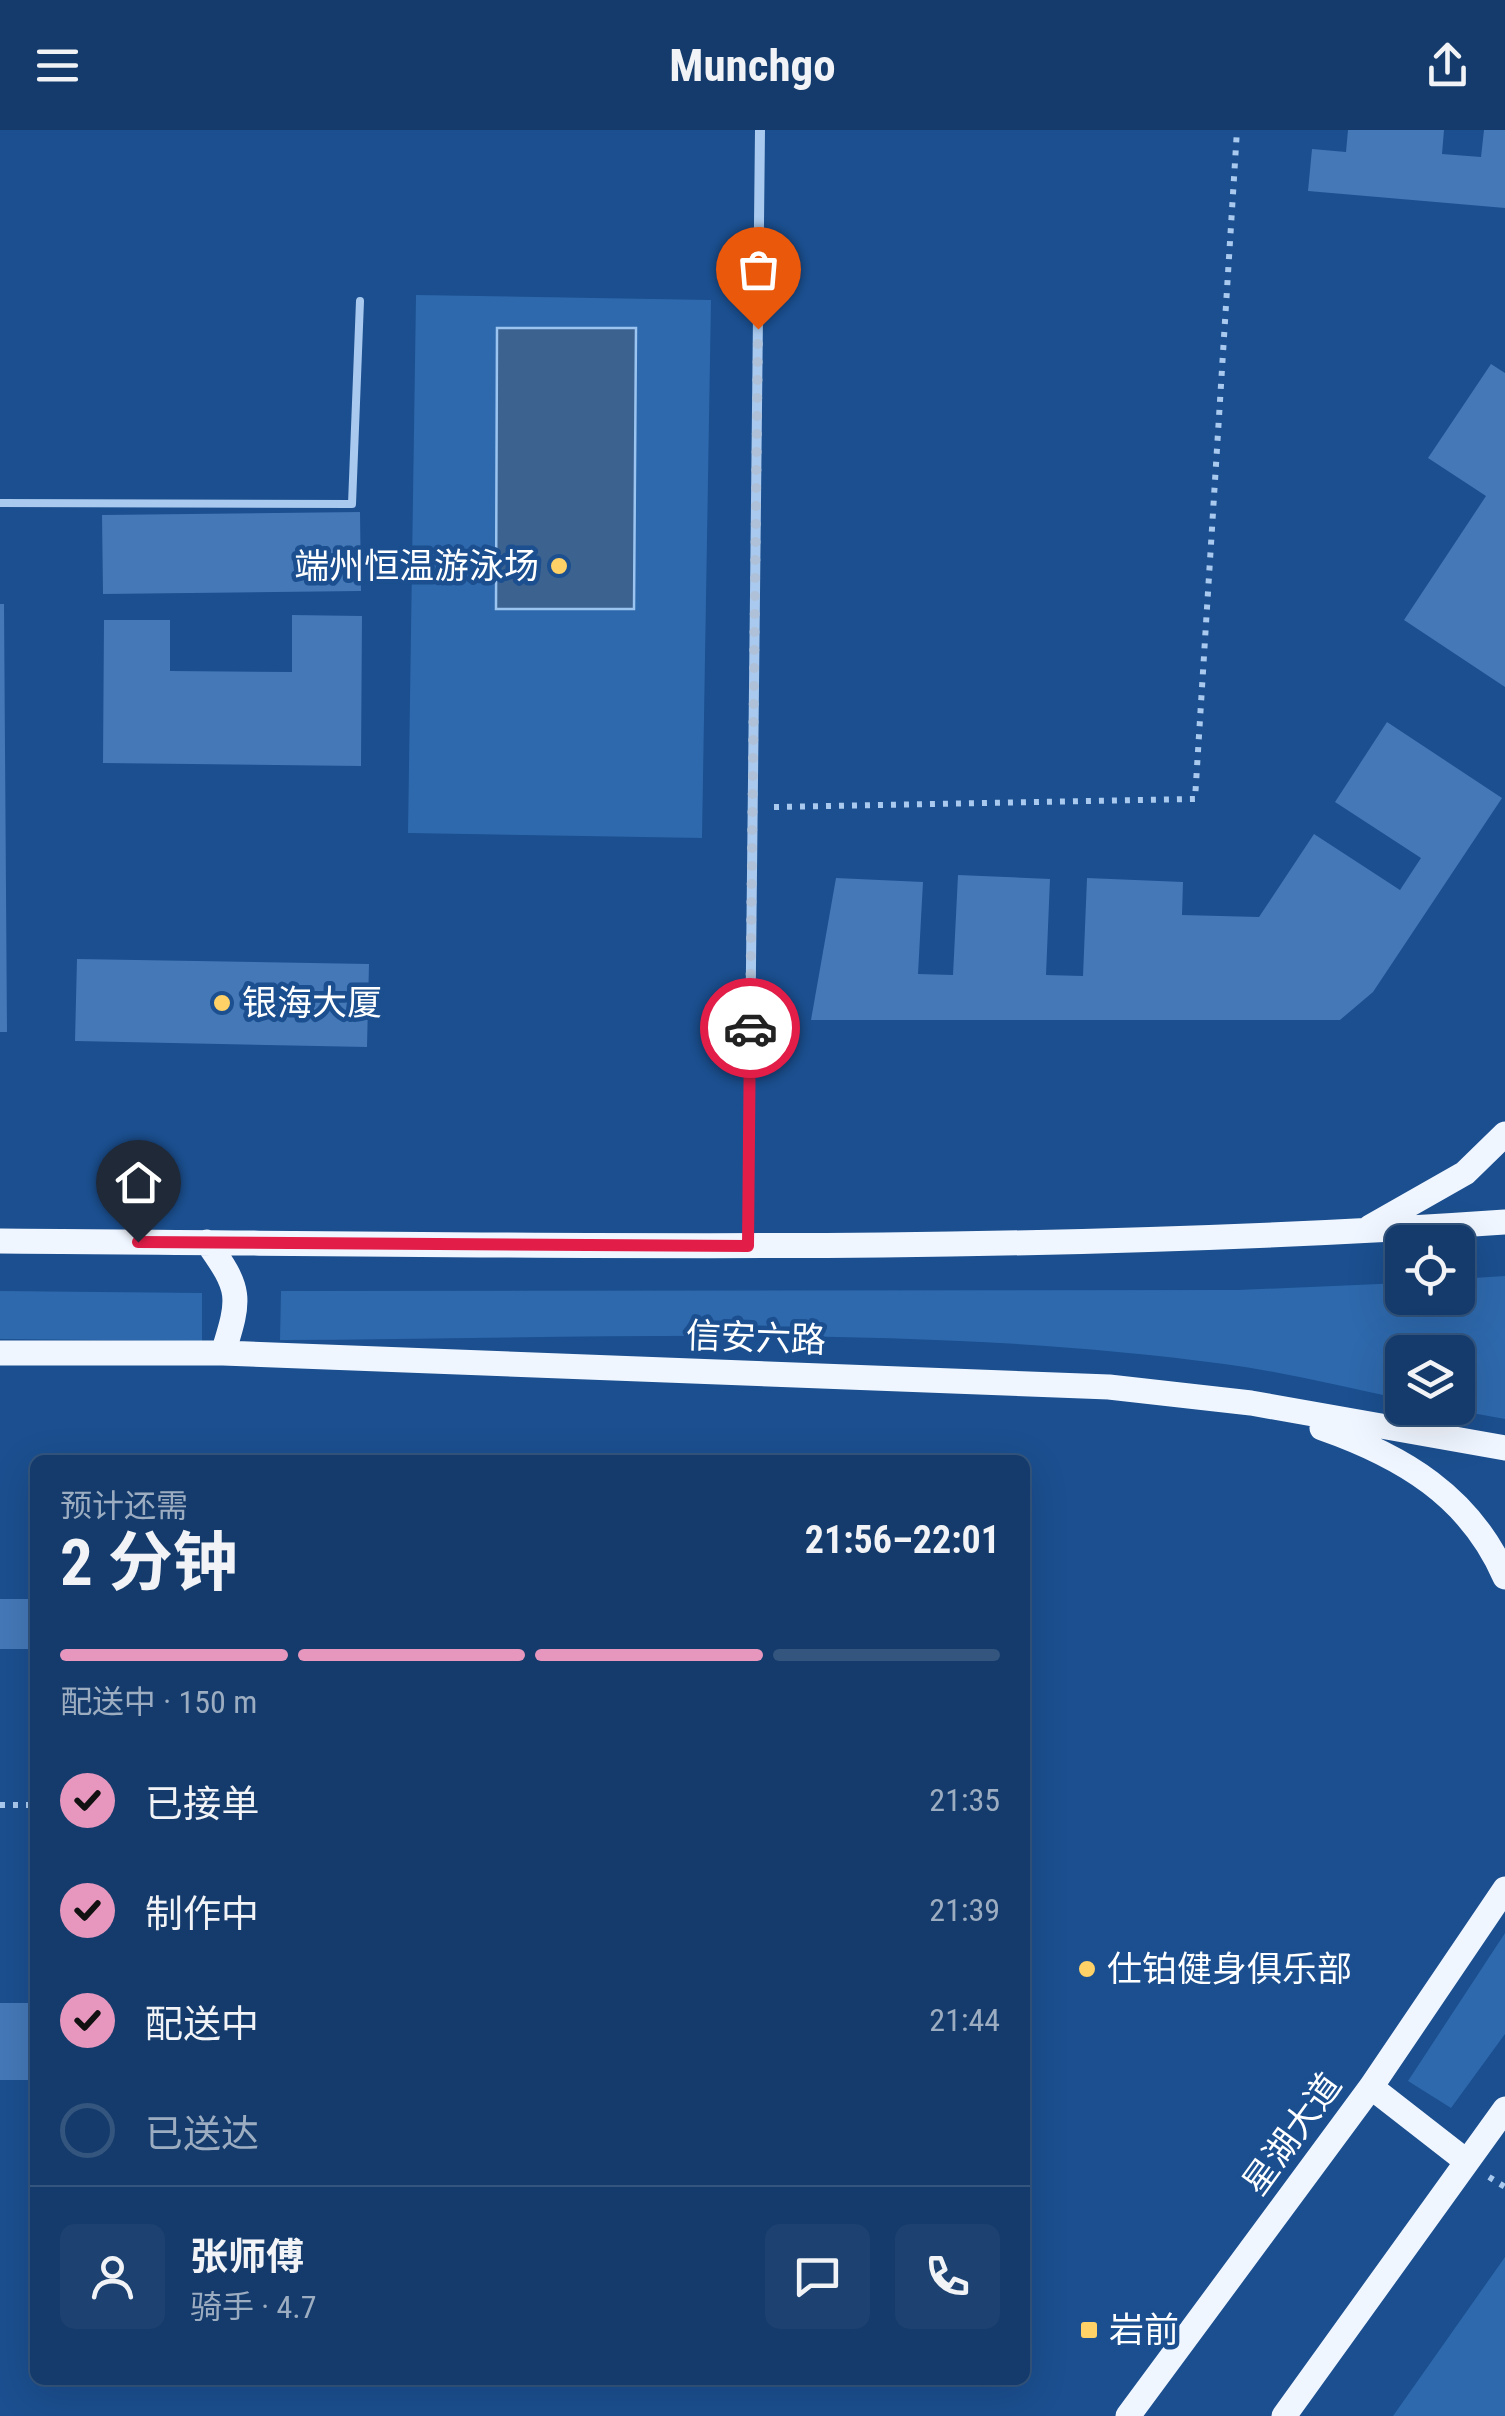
<!DOCTYPE html>
<html lang="zh">
<meta charset="utf-8">
<style>
body{margin:0;font-family:"Roboto Condensed","Noto Sans SC",sans-serif;background:#1d4271;color:#f1f3f6;height:100vh;display:flex;flex-direction:column;font-size:38px;white-space:nowrap}
*{box-sizing:border-box;margin:0}
p{font-size:32px;color:#9dadc1}
.icon{flex:none;width:55px;height:55px;fill:none;stroke:currentColor;stroke-width:2;stroke-linecap:round;stroke-linejoin:round}
.map{position:relative;flex:1;overflow:hidden}
.panel{position:absolute;left:30px;top:1325px;width:1000px;height:930px;display:flex;flex-direction:column;background:#143b6b;border-radius:15px;box-shadow:0 10px 40px #0002,0 0 0 2px #33557e}
.panel>*{flex:none}
.tools{position:absolute;left:1385px;top:1095px;display:grid;gap:20px}
.tools a{display:grid;place-items:center;width:90px;height:90px;border-radius:15px;background:#143b6b;box-shadow:0 10px 40px #0002,0 0 0 2px #33557e;font-size:50px}
.pin{position:absolute;display:grid;place-items:center;width:85px;height:85px;color:#fff;margin:-102px -42px;border-radius:50% 50% 50% 0;rotate:-45deg;box-shadow:0 0 10px #0007}
.pin .icon{rotate:45deg}
.courier{position:absolute;display:grid;place-items:center;width:100px;height:100px;margin:-50px;border:8px solid #e11d48;border-radius:50%;background:#fff;color:#222;box-shadow:0 2px 12px #0007}
.head em{font-style:normal;font-weight:700}
.head div{display:flex;flex-direction:column-reverse}
.head{display:flex;align-items:center;justify-content:space-between;height:170px;padding:0 30px}
h1{font-size:65px;font-weight:700;line-height:75px}
.bar{display:grid;grid-template-columns:repeat(4,1fr);gap:15px 10px;align-content:center;height:120px;padding:0 30px}
.bar i{height:12px;border-radius:8px;background:#33557e}
.bar .active{background:#e797bd}
.bar p{grid-column:span 4}
.line{display:flex;align-items:center;gap:25px;padding:0 30px;border-top:2px solid #33557e}
.line div{flex:1}
.round{display:grid;place-items:center;flex:none;width:105px;height:105px;border-radius:15px;background:#1d4271}
ol{padding:0 30px;list-style:none}
li{display:flex;align-items:center;gap:30px;height:110px}
li p{margin-inline-start:auto}
li .icon{padding:10px;border-radius:50%;background:#e797bd;color:#111;stroke-width:4}
li:last-child{color:#9dadc1}
li i{width:55px;height:55px;border:5px solid #33557e;border-radius:50%}
header{display:flex;justify-content:space-between;align-items:center;height:130px;padding:0 30px;background:#143b6b;font-size:45px;font-weight:700}
.map>svg:first-child{display:block}
.green{fill:#2e69ad}
.water{fill:#3c6290;stroke:#9cc4f0;stroke-width:2.5}
.building{fill:#4478b7}
.lines{fill:none;stroke-linecap:round;stroke-linejoin:round}
.path{stroke:#a9c9ee;stroke-width:6;stroke-dasharray:5 8;stroke-linecap:butt}
.service{stroke:#a9c9ee;stroke-width:8}
.minor{stroke:#a9c9ee;stroke-width:10}
.primary{stroke:#f0f6ff;stroke-width:25}
.done{stroke:#afc1d8;stroke-width:10;stroke-dasharray:0 18}
.route{stroke:#e11d48;stroke-width:12}
.poi-dot{fill:#ffd166;stroke:#1b4f8f;stroke-width:4}
.labels{text-anchor:middle;stroke-width:9;stroke-linejoin:round;paint-order:stroke}
.poi-label{font-size:35px;fill:#fff;stroke:#1b4f8f;text-anchor:start}
.street-label{font-size:35px;fill:#fff;stroke:#1b4f8f}
</style>
<header><svg class="icon" aria-label="menu" viewBox="0 0 24 24"><path d="M4 6h16M4 12h16M4 18h16"/></svg>Munchgo<svg class="icon" aria-label="share" viewBox="0 0 24 24"><path d="M12 15V3M7 8l5-5 5 5M5 13v7h14v-7"/></svg></header>
<div class="map">
<svg width="1505" height="2286" viewBox="0 0 1505 2286">
<rect width="100%" height="100%" fill="#1b4f8f"/>
<path class="green" d="M416 165 711 170 702 708 408 703Z
M1505 1146V1289L1445 1278H1458V1222H1402V1269C1343 1257 1284 1242 1224 1234 913 1192 593 1209 280 1210L281 1161 1238 1160 1402 1153V1168H1458V1149Z
M0 1161 202 1163V1211L0 1209Z
M1505 1803V1904L1451 1978 1408 1951Z
M1505 2127V2286H1393Z"/>
<path class="water" d="M497 198H636L634 479H496Z"/>
<path class="building" d="M1348 0H1444L1442 24 1481 27 1484 0H1505V78L1308 61 1312 19 1346 22Z
M1491 234 1505 243V557L1404 490 1486 366 1428 328Z
M360 382 361 461 103 464 102 385Z
M0 474H4L7 902H0Z
M292 485 362 486 361 636 103 633 104 490H170V541L292 542Z
M1387 592 1502 668 1373 862 1340 890H811L836 748 923 752 918 844 953 845 958 745 1050 749 1046 845 1083 846 1087 748 1183 752 1182 785 1259 787 1314 704 1400 760 1421 728 1335 672Z
M77 829 369 834 367 917 75 911Z
M0 1469H35V1615H31L30 1519H0Z
M0 1873H35V1950H0Z"/>
<g class="lines">
<path class="path" d="M774 677 1195 669 1237 0
M0 1675H35
M1489 2047 1505 2057"/>
<path class="service" d="M0 373 352 374 360 171"/>
<path class="minor" d="M748 1114 760 0"/>
<path class="primary" d="M1370 1097 1465 1043 1505 1004
M0 1111C501 1114 1005 1127 1505 1092
M207 1112C241 1160 241 1166 223 1223
M0 1223H223L1109 1257 1251 1273 1505 1318
M1322 1298C1402 1326 1470 1366 1505 1447
M1371 1957 1466 2031
M1128 2286 1371 1957 1505 1759
M1284 2286 1505 1979"/>
</g>
<g class="lines">
<path class="done" d="M750 898 758 199"/>
<path class="route" d="M138 1112 748 1116 750 898"/>
</g>
<g class="poi-dot">
<circle cx="559" cy="436" r="10"/>
<circle cx="222" cy="873" r="10"/>
<circle cx="1087" cy="1839" r="10"/>
<rect x="1079" y="2190" width="20" height="20" rx="5"/>
</g>
<g class="labels">
<g class="poi-label">
<text x="539" y="448" text-anchor="end">端州恒温游泳场</text>
<text x="242" y="885">银海大厦</text>
<text x="1107" y="1851">仕铂健身俱乐部</text>
<text x="1109" y="2212">岩前</text>
</g>
<g class="street-label">
<text transform="translate(756 1208) rotate(2)" y="12">信安六路</text>
<text transform="translate(1292 2004) rotate(-54)" y="12">星湖大道</text>
</g>
</g>
</svg>
<div class="tools">
<a><svg class="icon" aria-label="locate" viewBox="0 0 24 24"><circle cx="12" cy="12" r="6"/><path d="M12 2v4M12 18v4M2 12h4M18 12h4"/></svg></a>
<a><svg class="icon" aria-label="layers" viewBox="0 0 24 24"><path d="M12 4l9 5-9 5-9-5zM3 14l9 5 9-5"/></svg></a>
</div>
<div class="pin" style="left:758px;top:199px;background:#ea580c"><svg class="icon" aria-label="bag" viewBox="0 0 24 24"><path d="M5 8h14l-1 12H6zM9 8a3 3 0 0 1 6 0"/></svg></div>
<div class="pin" style="left:138px;top:1112px;background:#1f2937"><svg class="icon" aria-label="home" viewBox="0 0 24 24"><path d="M3 11l9-7 9 7M6 9v11h12V9"/></svg></div>
<div class="courier" style="left:750px;top:898px"><svg class="icon" aria-label="car" viewBox="0 0 24 24"><path d="M5 17H2v-5l4-1 3-4h7l3 4 3 1v5h-3M9 17h6M6 11h13"/><circle cx="7" cy="17" r="2"/><circle cx="17" cy="17" r="2"/></svg></div>
<section class="panel">
<div class="head"><div><h1>2 分钟</h1><p>预计还需</p></div><em>21:56–22:01</em></div>
<div class="bar"><i class="active"></i><i class="active"></i><i class="active"></i><i></i><p>配送中 · 150 m</p></div>
<ol>
<li><svg class="icon" aria-label="check" viewBox="0 0 24 24"><path d="M5 12l5 5 9-10"/></svg>已接单<p>21:35</p></li>
<li><svg class="icon" aria-label="check" viewBox="0 0 24 24"><path d="M5 12l5 5 9-10"/></svg>制作中<p>21:39</p></li>
<li><svg class="icon" aria-label="check" viewBox="0 0 24 24"><path d="M5 12l5 5 9-10"/></svg>配送中<p>21:44</p></li>
<li><i></i>已送达</li>
</ol>
<div class="line" style="height:180px"><a class="round"><svg class="icon" aria-label="person" viewBox="0 0 24 24"><circle cx="12" cy="8" r="4"/><path d="M4 21q1-7 8-7t8 7"/></svg></a><div><b>张师傅</b><p>骑手 · 4.7</p></div><a class="round"><svg class="icon" aria-label="chat" viewBox="0 0 24 24"><path d="M4 5h16v11H9l-5 4z"/></svg></a><a class="round"><svg class="icon" aria-label="phone" viewBox="0 0 24 24"><path d="M5 4h4l2 5-3 2q2 4 5 5l2-3 5 2v4C11 20 4 13 5 4z"/></svg></a></div>
</section>
</div>
